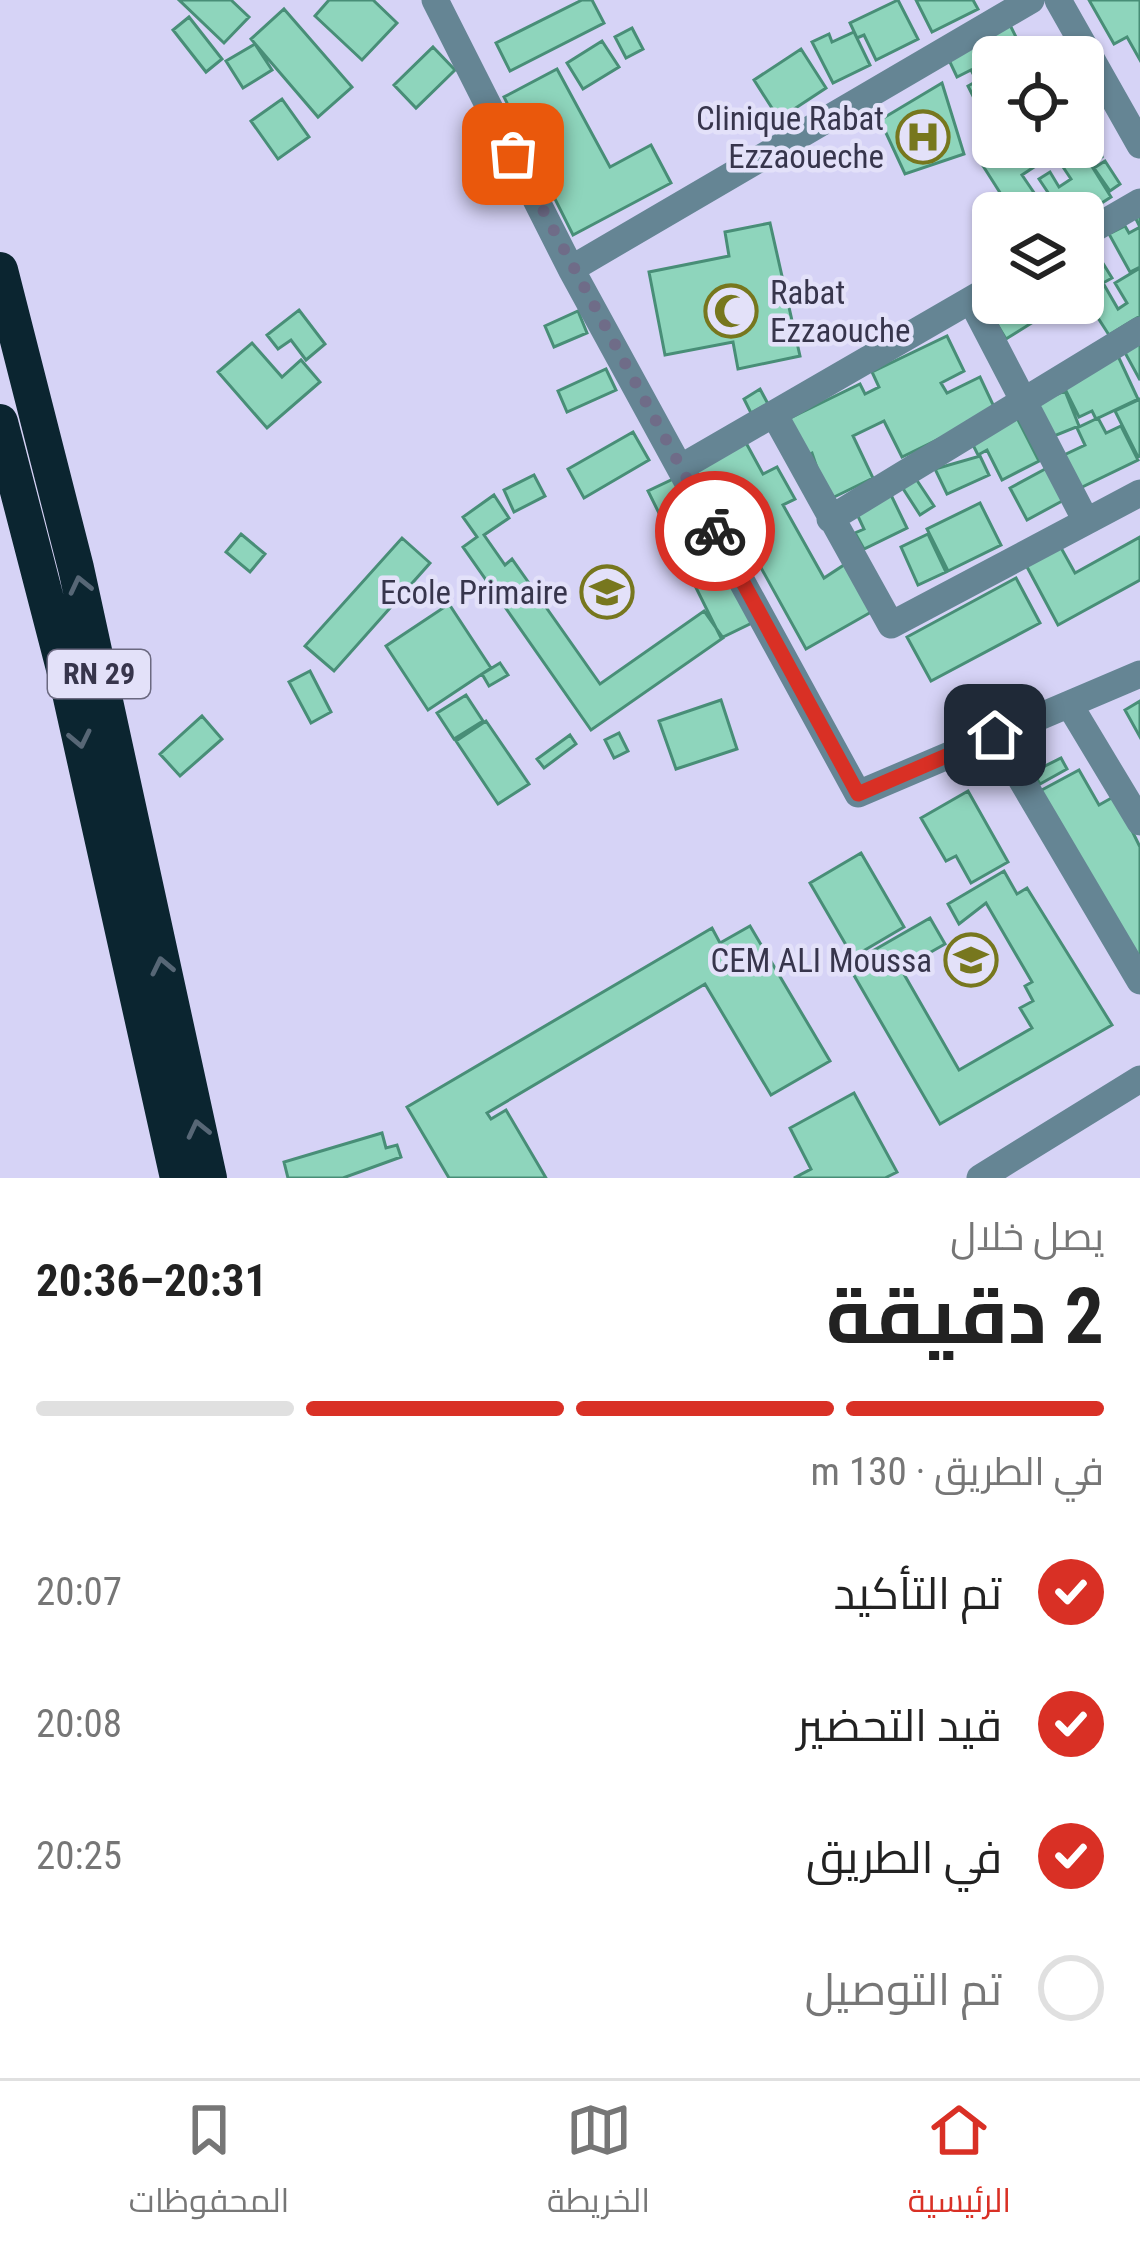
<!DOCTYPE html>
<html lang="ar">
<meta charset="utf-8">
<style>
body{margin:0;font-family:"Roboto Condensed",Cairo,sans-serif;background:#f2f2f2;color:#222;direction:rtl;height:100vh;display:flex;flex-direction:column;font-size:45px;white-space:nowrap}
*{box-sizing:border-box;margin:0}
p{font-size:39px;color:#767676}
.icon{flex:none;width:66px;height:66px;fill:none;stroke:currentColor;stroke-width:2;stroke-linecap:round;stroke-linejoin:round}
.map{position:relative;height:1178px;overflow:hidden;direction:ltr}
.sheet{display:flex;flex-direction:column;background:#fff;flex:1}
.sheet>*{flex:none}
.buttons{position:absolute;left:972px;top:36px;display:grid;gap:24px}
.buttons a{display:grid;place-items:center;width:132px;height:132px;border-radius:18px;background:#fff;box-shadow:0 3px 9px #0004;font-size:60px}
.pin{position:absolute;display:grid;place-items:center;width:102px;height:102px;color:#fff;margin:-51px;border-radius:24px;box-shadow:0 6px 18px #0006}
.courier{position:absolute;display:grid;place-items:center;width:120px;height:120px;margin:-60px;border:9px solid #d93025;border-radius:50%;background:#fff;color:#222;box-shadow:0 3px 15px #0007}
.head em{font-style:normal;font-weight:700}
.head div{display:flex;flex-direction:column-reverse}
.head{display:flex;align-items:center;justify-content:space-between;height:204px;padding:0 36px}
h1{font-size:78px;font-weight:700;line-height:90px}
.bar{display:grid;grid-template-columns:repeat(4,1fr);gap:18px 12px;align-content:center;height:144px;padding:0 36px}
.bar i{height:15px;border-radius:9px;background:#e0e0e0}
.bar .current{background:#d93025}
.bar p{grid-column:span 4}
ol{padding:0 36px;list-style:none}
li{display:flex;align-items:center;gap:36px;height:132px}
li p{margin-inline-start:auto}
li .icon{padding:12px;border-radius:50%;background:#d93025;color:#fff;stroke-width:4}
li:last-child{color:#767676}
li i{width:66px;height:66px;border:6px solid #e0e0e0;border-radius:50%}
.tab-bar{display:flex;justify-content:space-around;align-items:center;height:168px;border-top:3px solid #e0e0e0;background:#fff;font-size:33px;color:#767676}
.tab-bar a{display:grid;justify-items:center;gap:6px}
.tab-bar .current{color:#d93025}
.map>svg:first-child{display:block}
.building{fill:#8ed5bc;stroke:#488e77;stroke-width:3}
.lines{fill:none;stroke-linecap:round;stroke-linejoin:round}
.minor{stroke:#658594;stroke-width:27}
.highway{stroke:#0b2530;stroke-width:36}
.oneway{stroke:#576776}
.done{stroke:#6f6c88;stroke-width:12;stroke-dasharray:0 21.6}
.route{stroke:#d93025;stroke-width:15}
.labels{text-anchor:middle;stroke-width:9;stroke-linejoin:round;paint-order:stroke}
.shield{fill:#e3e1f9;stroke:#6b6980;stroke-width:3}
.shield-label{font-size:30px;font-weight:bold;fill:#37354c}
.poi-label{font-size:33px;fill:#37354c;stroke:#e3e1f9;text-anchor:end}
</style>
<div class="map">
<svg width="1140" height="1178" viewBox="0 0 1140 1178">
<rect width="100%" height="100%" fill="#d6d3f6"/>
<path class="building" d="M179 0H231L249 17 224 43Z
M329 0H373L397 23 362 60 315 16Z
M582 0H592L604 23 510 71 496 43Z
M898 0 918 39 876 60 864 35 857 38 850 23Z
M916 0H973L978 9 932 32Z
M1089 0H1140V60L1127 37 1114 44Z
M284 9 352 87 318 117 251 39Z
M189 17 222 59 206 72 173 30Z
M1009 23 1024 53 1038 45 1044 57H993V109L982 114 968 86 977 81 971 70 957 77 947 56Z
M632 28 643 49 626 58 615 37Z
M854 32 870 65 833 83 812 42 829 34 832 42Z
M602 41 619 67 583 89 567 63Z
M255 44 272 70 243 88 226 61Z
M433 47 455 70 416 108 394 85Z
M801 49 826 88 779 119 754 80Z
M557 69 610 167 651 145 671 183 573 235 504 97Z
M942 83 964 154 905 174 880 120Z
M282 99 309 137 278 159 251 121Z
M993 112V144L987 147 974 121Z
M1087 134 1102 157 1091 165 1111 197 1083 215 1013 213 978 158 995 147H1021L1034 167 1022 175 1039 200 1049 194 1039 179 1050 172 1059 187 1071 179 1053 152 1046 156 1040 147H1083Z
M1105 161 1120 184 1110 191 1094 168Z
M1140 209V267L1130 272 1109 234 1125 226 1129 233 1140 227 1133 213Z
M770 223 800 356 738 369 733 342 665 355 649 272 729 256 725 232Z
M1091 244 1112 278 1103 283 1118 309 1127 303 1115 283 1140 268V316L1109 335 1091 307 1102 300 1095 289 1083 297V249Z
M1003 303H1062V304L1006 339 989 311Z
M299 310 325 344 306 360 291 340 278 349 267 335Z
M578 311 587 333 554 347 545 326Z
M947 336 964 371 941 383 947 393 980 377 996 411 902 457 884 421 853 436 873 478 828 500 812 453 804 457 786 420 860 384 865 394 879 387 872 372Z
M1140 339V380L1123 349Z
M252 343 282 377 301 360 320 382 267 428 218 372Z
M1118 356 1138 399 1096 419 1092 411 1079 417 1062 383Z
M606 369 616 390 567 412 558 391Z
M760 389 768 404 751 413 744 399Z
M1065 391 1079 426 1044 440 1030 405Z
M1140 399V456L1138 457 1115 411Z
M1016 416 1039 461 1002 480 987 450 978 455 970 439Z
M1098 418 1106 433 1121 426 1138 460 1078 489 1062 456 1085 445 1077 428Z
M633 432 649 460 584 498 568 469Z
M745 441 763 474 777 467 795 499 783 505 824 578 847 563 873 611 806 649 723 499 714 504 695 469Z
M980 456 989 475 947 494 935 469Z
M1047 468 1064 500 1027 520 1010 488Z
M688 472 760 619 721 638 648 491Z
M534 475 545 496 514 512 504 490Z
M916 479 934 506 920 515 902 487Z
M494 495 509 518 484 535 505 565 512 559 600 684 704 611 723 638 591 730 463 547 477 537 463 517Z
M891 495 907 528 864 549 855 533 864 529 856 512Z
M980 503 1001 545 948 571 927 529Z
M241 534 265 554 250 572 226 552Z
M928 534 946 572 918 585 901 547Z
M1140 537V580L1058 625 1026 565 1060 546 1075 573Z
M402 538 430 563 334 671 305 646Z
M1016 578 1040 623 931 681 907 637Z
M449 604 491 668 428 710 386 646Z
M500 663 508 675 489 686 482 674Z
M310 671 331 712 311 723 289 682Z
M466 695 483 721 454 739 437 713Z
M721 700 737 749 676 769 659 721Z
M1140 701V737L1125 710Z
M202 716 222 739 180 776 160 754Z
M486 721 529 784 498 804 456 741Z
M619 733 628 751 614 758 605 740Z
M570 735 576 744 544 768 537 759Z
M1061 758 1067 769 1040 784 1033 772Z
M1079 770 1099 805 1115 796 1140 847V959L1038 792Z
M968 791 1008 862 971 883 956 856 946 861 921 818Z
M861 853 904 927 853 957 810 883Z
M1004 871 1017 894 1027 888 1112 1025 940 1124 848 965 930 918 945 944 901 969 959 1070 1032 1028 1020 1008 1033 1001 1025 986 1032 982 986 903 959 924 948 904Z
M750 926 830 1061 771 1095 705 984 487 1113 491 1119 506 1110 546 1178H449L407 1107 712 928 720 943Z
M854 1093 897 1172 885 1178H794L811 1169 790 1128Z
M382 1133 386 1148 397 1145 401 1157 343 1178H288L284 1162Z"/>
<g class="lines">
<path class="minor" d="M435 0 571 269 858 794 1140 674
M1058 0 1140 145
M1083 235 1140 202
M571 269 1031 0
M971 300 1086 521
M774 414 891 625 1140 493
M680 468 993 287
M830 519 1140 330
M1069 704 1140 822
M995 735 1140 981
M980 1178 1140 1079"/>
<path class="highway" d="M0 270 76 568 209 1178
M0 422 68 684 178 1178"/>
</g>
<defs><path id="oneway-chevron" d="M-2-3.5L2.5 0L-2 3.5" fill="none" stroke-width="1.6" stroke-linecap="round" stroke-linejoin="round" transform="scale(3)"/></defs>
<g class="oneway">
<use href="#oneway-chevron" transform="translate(80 585) rotate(-103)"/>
<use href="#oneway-chevron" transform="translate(80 739) rotate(78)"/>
<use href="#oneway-chevron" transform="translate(162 966) rotate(-102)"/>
<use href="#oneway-chevron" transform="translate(198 1129) rotate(-103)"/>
</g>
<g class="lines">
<path class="done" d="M513 154 715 531"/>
<path class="route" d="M715 531 858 794 995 735"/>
</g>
<defs>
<g id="hospital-ring" transform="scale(2.7)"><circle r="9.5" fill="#e3e1f9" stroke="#77771e" stroke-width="1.5"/><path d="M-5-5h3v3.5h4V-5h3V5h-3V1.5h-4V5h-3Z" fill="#77771e"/></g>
<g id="mosque-ring" transform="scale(2.7)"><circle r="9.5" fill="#e3e1f9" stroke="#77771e" stroke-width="1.5"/><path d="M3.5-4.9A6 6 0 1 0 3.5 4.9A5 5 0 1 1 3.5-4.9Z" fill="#77771e"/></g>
<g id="school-ring" transform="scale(2.7)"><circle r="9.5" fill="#e3e1f9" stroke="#77771e" stroke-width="1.5"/><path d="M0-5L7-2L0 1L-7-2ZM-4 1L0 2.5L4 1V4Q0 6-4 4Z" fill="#77771e"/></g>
</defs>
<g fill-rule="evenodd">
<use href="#hospital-ring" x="923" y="137"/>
<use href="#mosque-ring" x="731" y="311"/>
<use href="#school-ring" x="607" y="592"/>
<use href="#school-ring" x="971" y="960"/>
</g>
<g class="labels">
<rect class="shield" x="48" y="650" width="102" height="48" rx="9"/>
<g class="shield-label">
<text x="99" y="684">RN 29</text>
</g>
<g class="poi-label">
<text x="884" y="130">Clinique Rabat<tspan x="884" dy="38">Ezzaoueche</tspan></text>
<text x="770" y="304" text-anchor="start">Rabat<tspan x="770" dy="38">Ezzaouche</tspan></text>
<text x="568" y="604">Ecole Primaire</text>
<text x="932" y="972">CEM ALI Moussa</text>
</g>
</g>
</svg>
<div class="buttons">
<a><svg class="icon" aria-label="locate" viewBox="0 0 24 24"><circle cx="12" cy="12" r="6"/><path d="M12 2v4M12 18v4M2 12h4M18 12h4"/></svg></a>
<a><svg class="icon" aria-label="layers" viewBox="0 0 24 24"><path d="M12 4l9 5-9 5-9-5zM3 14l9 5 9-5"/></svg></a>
</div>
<div class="pin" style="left:513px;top:154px;background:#ea580c"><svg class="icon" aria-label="bag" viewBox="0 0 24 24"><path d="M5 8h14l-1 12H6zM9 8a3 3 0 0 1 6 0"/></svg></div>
<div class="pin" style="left:995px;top:735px;background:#1f2937"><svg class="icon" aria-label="home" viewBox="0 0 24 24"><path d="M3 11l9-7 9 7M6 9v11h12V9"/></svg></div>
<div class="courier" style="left:715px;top:531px"><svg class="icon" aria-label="bike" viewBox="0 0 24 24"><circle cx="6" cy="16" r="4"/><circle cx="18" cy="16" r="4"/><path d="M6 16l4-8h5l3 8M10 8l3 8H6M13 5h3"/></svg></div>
</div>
<section class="sheet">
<div class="head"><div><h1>2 دقيقة</h1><p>يصل خلال</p></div><em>20:31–20:36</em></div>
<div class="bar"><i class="current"></i><i class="current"></i><i class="current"></i><i></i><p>في الطريق · 130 m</p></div>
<ol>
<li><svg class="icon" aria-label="check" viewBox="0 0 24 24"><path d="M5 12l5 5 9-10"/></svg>تم التأكيد<p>20:07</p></li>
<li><svg class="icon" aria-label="check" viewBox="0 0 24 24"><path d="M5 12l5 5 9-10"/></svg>قيد التحضير<p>20:08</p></li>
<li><svg class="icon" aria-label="check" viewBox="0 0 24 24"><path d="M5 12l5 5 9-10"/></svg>في الطريق<p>20:25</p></li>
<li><i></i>تم التوصيل</li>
</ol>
</section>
<nav class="tab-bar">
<a class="current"><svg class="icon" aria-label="home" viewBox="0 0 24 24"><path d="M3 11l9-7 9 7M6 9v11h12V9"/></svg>الرئيسية</a>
<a><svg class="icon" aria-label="map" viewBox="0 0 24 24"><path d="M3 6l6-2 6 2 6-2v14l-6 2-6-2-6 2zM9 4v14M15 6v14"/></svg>الخريطة</a>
<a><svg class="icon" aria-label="saved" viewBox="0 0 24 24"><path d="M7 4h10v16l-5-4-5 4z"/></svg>المحفوظات</a>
</nav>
